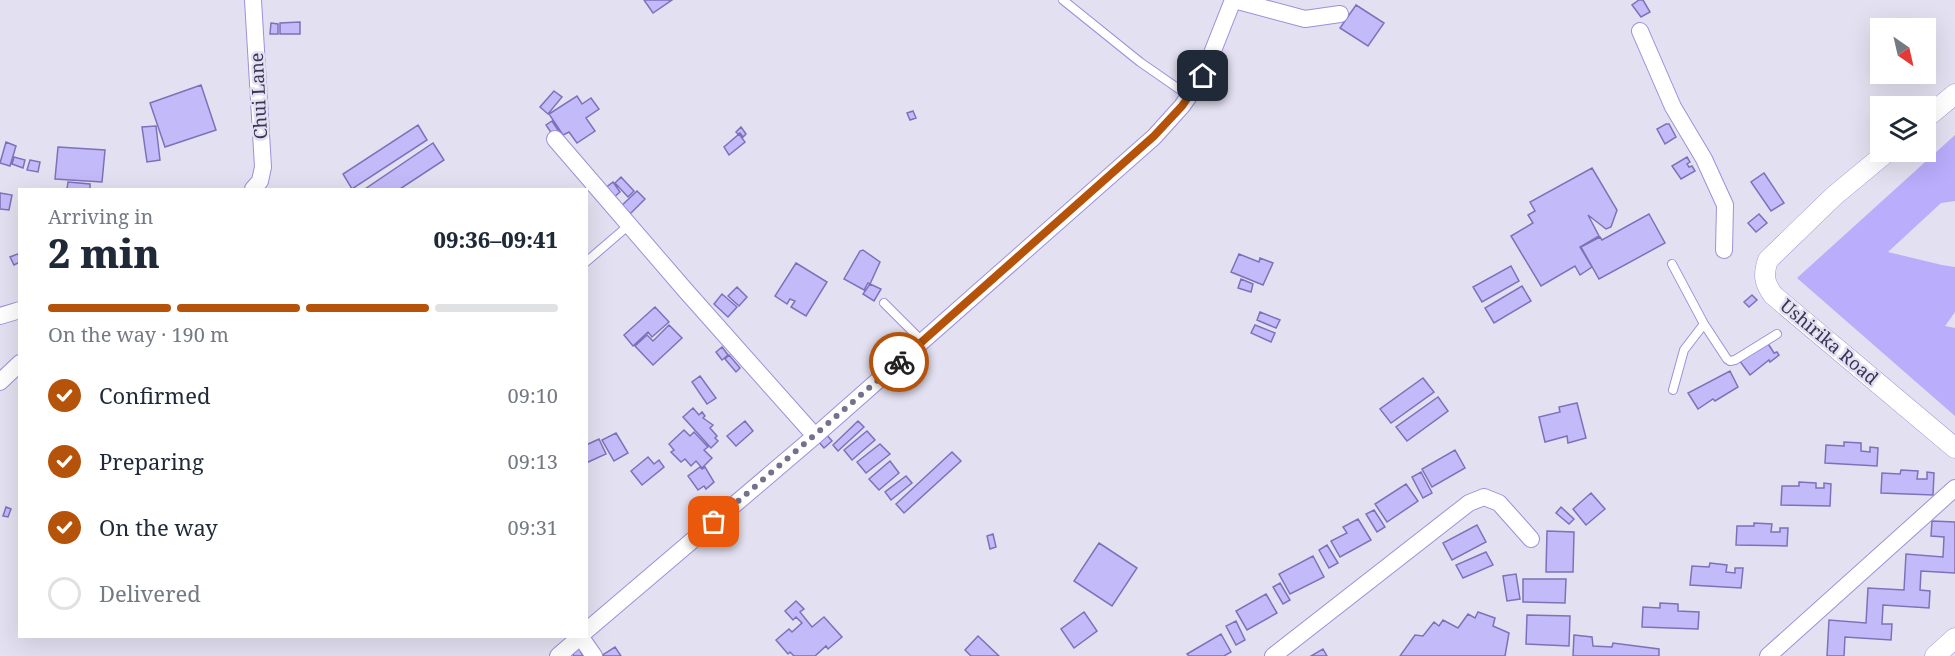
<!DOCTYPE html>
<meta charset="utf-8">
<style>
body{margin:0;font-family:"Noto Serif",serif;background:#f6f6f7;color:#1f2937;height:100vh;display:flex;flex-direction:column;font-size:22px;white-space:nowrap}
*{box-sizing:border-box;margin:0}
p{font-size:20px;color:#747a83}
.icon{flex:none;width:33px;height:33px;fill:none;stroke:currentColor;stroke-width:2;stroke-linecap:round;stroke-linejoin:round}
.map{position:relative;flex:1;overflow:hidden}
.details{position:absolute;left:18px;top:188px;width:570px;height:450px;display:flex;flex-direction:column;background:#fff;border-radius:0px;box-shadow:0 6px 24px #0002}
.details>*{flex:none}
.needle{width:39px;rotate:146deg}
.controls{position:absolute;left:1870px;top:18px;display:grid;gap:12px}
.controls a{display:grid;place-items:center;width:66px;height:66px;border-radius:0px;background:#fff;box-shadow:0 6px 24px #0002;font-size:30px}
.pin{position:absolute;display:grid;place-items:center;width:51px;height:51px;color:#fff;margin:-26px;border-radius:12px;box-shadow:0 3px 9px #0006}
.courier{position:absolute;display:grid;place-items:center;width:60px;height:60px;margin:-30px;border:4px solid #b45309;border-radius:50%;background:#fff;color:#222;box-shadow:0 2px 8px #0007}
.summary em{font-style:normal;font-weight:800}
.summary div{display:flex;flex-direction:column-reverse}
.summary{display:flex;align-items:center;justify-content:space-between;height:102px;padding:0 30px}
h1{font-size:39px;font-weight:800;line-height:45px}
.bar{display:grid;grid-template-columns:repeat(4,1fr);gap:9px 6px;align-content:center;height:72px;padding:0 30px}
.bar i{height:8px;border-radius:4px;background:#e0e1e3}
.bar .selected{background:#b45309}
.bar p{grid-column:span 4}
ol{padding:0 30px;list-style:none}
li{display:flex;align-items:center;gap:18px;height:66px}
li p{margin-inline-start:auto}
li .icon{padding:6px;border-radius:50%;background:#b45309;color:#fff;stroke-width:4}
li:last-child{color:#747a83}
li i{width:33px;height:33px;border:3px solid #e0e1e3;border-radius:50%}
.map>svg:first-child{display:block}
.green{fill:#b9adfc}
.building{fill:#c3bbf9;stroke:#7e71b9;stroke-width:1.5}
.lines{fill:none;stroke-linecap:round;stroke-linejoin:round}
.service-casing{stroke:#9c90db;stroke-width:10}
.minor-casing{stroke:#9c90db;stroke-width:18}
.tertiary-casing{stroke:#9c90db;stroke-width:21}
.service{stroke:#fff;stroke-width:8}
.minor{stroke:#fff;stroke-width:16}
.tertiary{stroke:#fff;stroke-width:20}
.done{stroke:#75718c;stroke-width:6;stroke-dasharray:0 10.8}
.route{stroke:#b45309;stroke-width:8}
.labels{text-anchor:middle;stroke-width:5;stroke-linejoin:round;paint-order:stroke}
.street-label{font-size:18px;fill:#3a3555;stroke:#e3e1f1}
</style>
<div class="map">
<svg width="1955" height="656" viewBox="0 0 1955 656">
<rect width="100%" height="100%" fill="#e3e1f1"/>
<path class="green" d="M1955 135V201L1941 203 1888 252 1942 265 1955 267V312L1945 326 1955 328V416L1797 278Z"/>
<path class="building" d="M644 0H672L653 13Z
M1639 0H1643L1650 12 1641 17 1632 5Z
M1356 5 1384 23 1368 46 1340 28Z
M300 22V34H280V23Z
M271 23 278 24V34H270Z
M201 85 216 130 165 147 150 103Z
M554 91 562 97 548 114 540 107Z
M577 96 582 104 591 98 599 109 586 118 595 131 577 143 569 132 563 135 549 114Z
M913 111 916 118 910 120 907 113Z
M552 121 560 133 554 137 546 125Z
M1666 124H1669L1676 137 1665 144 1657 129Z
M418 125 427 140 352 189 343 174Z
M156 126 160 160 147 162 142 127Z
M741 127 746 134 743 137 740 133 738 134 736 132Z
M739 134 745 142 729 155 724 147Z
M6 142 16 146 10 166 0 163Z
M433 143 444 160 400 189H365Z
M58 147 105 150 102 182 55 179Z
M14 157 25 160 23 168 12 164Z
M1687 157 1690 162 1687 164 1689 167 1692 166 1695 171 1681 179 1672 166Z
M30 160 40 162 38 172 27 170Z
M1592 168 1617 210 1611 227 1606 229 1588 215 1599 236 1580 247 1592 267 1580 275 1575 266 1541 286 1511 236 1533 223 1528 215 1535 211 1530 202Z
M1764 173 1784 203 1771 211 1751 182Z
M621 177 634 191 628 197 615 183Z
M68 182 90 184V189H67Z
M613 182 620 192 612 199 604 189Z
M637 191 645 199 626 218 618 209Z
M0 193 12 195 9 210 0 209Z
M1649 214 1665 243 1599 279 1581 247 1600 237 1602 240Z
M1759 214 1767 223 1756 232 1748 223Z
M863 250 880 262 870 284 868 283 864 290 844 279 860 251Z
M20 253V262L14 265 10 257Z
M1239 254 1259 262 1260 258 1273 263 1263 285 1231 272Z
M796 263 827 282 806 316 791 307 795 301 790 299 787 304 775 296Z
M1511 266 1519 281 1482 302 1473 287Z
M1241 279 1253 284 1251 292 1238 288Z
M870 284 881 289 874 301 863 294Z
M1522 286 1531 301 1494 323 1485 308Z
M737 287 747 297 739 306 728 296Z
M722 294 737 307 728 317 714 304Z
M1752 295 1757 300 1749 307 1744 302Z
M655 307 669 322 652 337 648 332 633 346 624 335Z
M1260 312 1280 320 1276 328 1257 320Z
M669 325 682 338 653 365 635 346 647 335 653 341Z
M1255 325 1275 333 1271 342 1251 333Z
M1767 342 1774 353 1777 352 1779 355 1770 362 1769 360 1750 375 1739 360Z
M722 347 728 355 722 360 716 352Z
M729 355 740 368 736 372 725 359Z
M1730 371 1738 387 1715 401 1713 399 1698 409 1688 393Z
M700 376 716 398 707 404 692 382Z
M1423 378 1434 392 1391 423 1380 409Z
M1438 397 1448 411 1407 441 1396 427Z
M1577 403 1586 438 1568 443 1567 436 1545 442 1539 417 1560 412 1559 407Z
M693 408 699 415 702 412 705 416 703 418 713 425 710 428 717 436 715 438 718 441 711 448 683 417Z
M745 421 753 431 736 446 727 436Z
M858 421 864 427 838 451 833 445Z
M684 430 690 436 694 432 708 447 704 450 712 458 702 468 696 461 691 466 685 459 681 462 671 452 674 450 669 444Z
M867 431 875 440 852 460 844 450Z
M616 433 628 453 614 461 602 440Z
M826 434 832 441 824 448 818 441Z
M599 439 606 454 586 463V445Z
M1844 442 1861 443V451L1870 452V447L1878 448 1877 466 1825 463 1826 445 1844 446Z
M880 444 890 454 866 473 857 462Z
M1455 450 1465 468 1432 487 1422 469Z
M952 452 961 461 904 513 896 504Z
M648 457 654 464 659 460 664 467 642 485 631 471Z
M890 461 899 473 879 490 869 479Z
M700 467 702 469 705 467 714 482 706 489 704 486 698 490 688 476Z
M1901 470 1918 471 1917 479H1927V472L1934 473 1933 495 1881 493 1882 473 1900 474Z
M1421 472 1432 493 1423 498 1412 477Z
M906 476 912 483 891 500 885 492Z
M1799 482 1816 483V488H1824V483L1831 484 1830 506 1781 505 1782 486H1799Z
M1406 484 1418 501 1387 522 1375 504Z
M1591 493 1605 509 1586 525 1573 509Z
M6 507 11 509 8 517 3 516Z
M1561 507 1574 519 1569 524 1556 513Z
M1374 510 1385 527 1377 532 1366 514Z
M1358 519 1371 540 1340 557 1331 541 1347 533 1343 527Z
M1932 521 1955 522V573L1921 571 1920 590 1930 591 1929 608 1883 605 1882 624H1892L1891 640 1845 637 1844 656H1827L1829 620 1866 623 1868 588 1904 590 1906 554 1943 557 1944 537 1931 536Z
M1754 523 1772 524 1771 532H1780V528H1788L1787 546 1736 545 1737 526H1754Z
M1477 525 1486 542 1452 560 1443 543Z
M1547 531 1574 532 1573 572H1546Z
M993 534 996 547 990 549 987 536Z
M1099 543 1137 568 1112 606 1074 581Z
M1327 545 1338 563 1329 568 1319 550Z
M1486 552 1493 565 1463 578 1456 565Z
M1313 556 1324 577 1290 594 1279 574Z
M1710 563 1727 565 1726 572 1735 573V568H1743L1741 588 1690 585 1692 566 1709 567Z
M1516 574 1520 599 1507 601 1503 576Z
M1523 579H1566L1565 603 1523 602Z
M1280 583 1290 600 1283 604 1273 587Z
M1266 594 1277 613 1247 630 1236 611Z
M796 601 804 609 800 612 812 627 824 617 842 637 828 649 826 646 815 656H794L790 652 788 654 776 640 789 629 792 632 802 623 796 617 793 620 785 611Z
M1660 603 1678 604V611L1699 612 1698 629 1642 627 1643 607 1660 608Z
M1084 612 1097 631 1074 648 1061 629Z
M1478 612 1495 618 1493 626 1509 633 1505 656H1400L1415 635 1423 636 1434 622 1439 626 1443 620 1458 628 1468 614 1475 618Z
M1527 615 1570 616 1569 646 1526 644Z
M1236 621 1245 640 1236 645 1226 626Z
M1221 634 1231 652 1224 656H1189L1187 654Z
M1574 635 1592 637 1593 646 1612 647 1613 643 1659 649V656H1573Z
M978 636 999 656H971L965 650Z
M578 647 583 656H574L571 651Z
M615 647 621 656H601Z
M1323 649 1327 656H1311Z"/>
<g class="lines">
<g class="service-casing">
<path id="service" d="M1063 0 1140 62 1189 96
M586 262 629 225
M1672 264 1704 324 1727 359 1730 361 1735 360 1777 334
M884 303 922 341
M1673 390 1684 350 1704 324"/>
</g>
<g class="minor-casing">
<path id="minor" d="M1234 0 1305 19 1340 14
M1640 31 1673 107 1704 159 1725 205 1724 250
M555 139 686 291 815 436
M253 189 260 181 263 167 253 0
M0 316 20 310
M0 382 20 363
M586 631 815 436 1154 137 1182 106 1203 76 1233 0
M580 636 594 656
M558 656 581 636
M1273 656 1469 503 1484 497 1499 503 1531 539
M1768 656 1955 488"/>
</g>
<g class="tertiary-casing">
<path id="tertiary" d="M1926 118 1955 94
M1887 152 1834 196 1768 260C1763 275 1764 282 1773 295L1955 448
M1935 656 1955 638"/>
</g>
<use href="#service" class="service"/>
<use href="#minor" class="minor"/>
<use href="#tertiary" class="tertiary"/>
</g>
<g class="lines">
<path class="done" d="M714 522 899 362"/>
<path class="route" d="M899 362 1154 136 1182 106 1203 76"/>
</g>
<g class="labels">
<g class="street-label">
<text transform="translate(259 96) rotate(-93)" y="6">Chui Lane</text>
<text transform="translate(1829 342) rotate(40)" y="6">Ushirika Road</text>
</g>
</g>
</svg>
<div class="controls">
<a><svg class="needle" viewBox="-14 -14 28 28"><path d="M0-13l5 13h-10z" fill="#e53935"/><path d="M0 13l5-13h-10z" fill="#747a83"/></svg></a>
<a><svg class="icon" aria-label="layers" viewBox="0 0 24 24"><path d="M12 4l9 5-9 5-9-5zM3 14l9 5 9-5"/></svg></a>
</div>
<div class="pin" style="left:714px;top:522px;background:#ea580c"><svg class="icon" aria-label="bag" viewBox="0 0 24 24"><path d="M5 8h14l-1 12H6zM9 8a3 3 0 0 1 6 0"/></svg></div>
<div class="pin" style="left:1203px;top:76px;background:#1f2937"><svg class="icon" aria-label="home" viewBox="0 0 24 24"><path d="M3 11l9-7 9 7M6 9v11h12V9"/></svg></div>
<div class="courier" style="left:899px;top:362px"><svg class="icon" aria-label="bike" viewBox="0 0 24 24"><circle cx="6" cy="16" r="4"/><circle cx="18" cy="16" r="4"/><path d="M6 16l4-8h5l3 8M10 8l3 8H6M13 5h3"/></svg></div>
<section class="details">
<div class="summary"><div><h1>2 min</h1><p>Arriving in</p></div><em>09:36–09:41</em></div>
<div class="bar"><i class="selected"></i><i class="selected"></i><i class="selected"></i><i></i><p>On the way · 190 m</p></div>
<ol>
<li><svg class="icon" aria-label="check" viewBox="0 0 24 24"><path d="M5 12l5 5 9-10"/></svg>Confirmed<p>09:10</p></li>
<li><svg class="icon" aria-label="check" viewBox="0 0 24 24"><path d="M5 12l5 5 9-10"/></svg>Preparing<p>09:13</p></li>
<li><svg class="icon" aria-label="check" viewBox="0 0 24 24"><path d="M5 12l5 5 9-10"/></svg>On the way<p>09:31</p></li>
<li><i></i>Delivered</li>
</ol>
</section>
</div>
